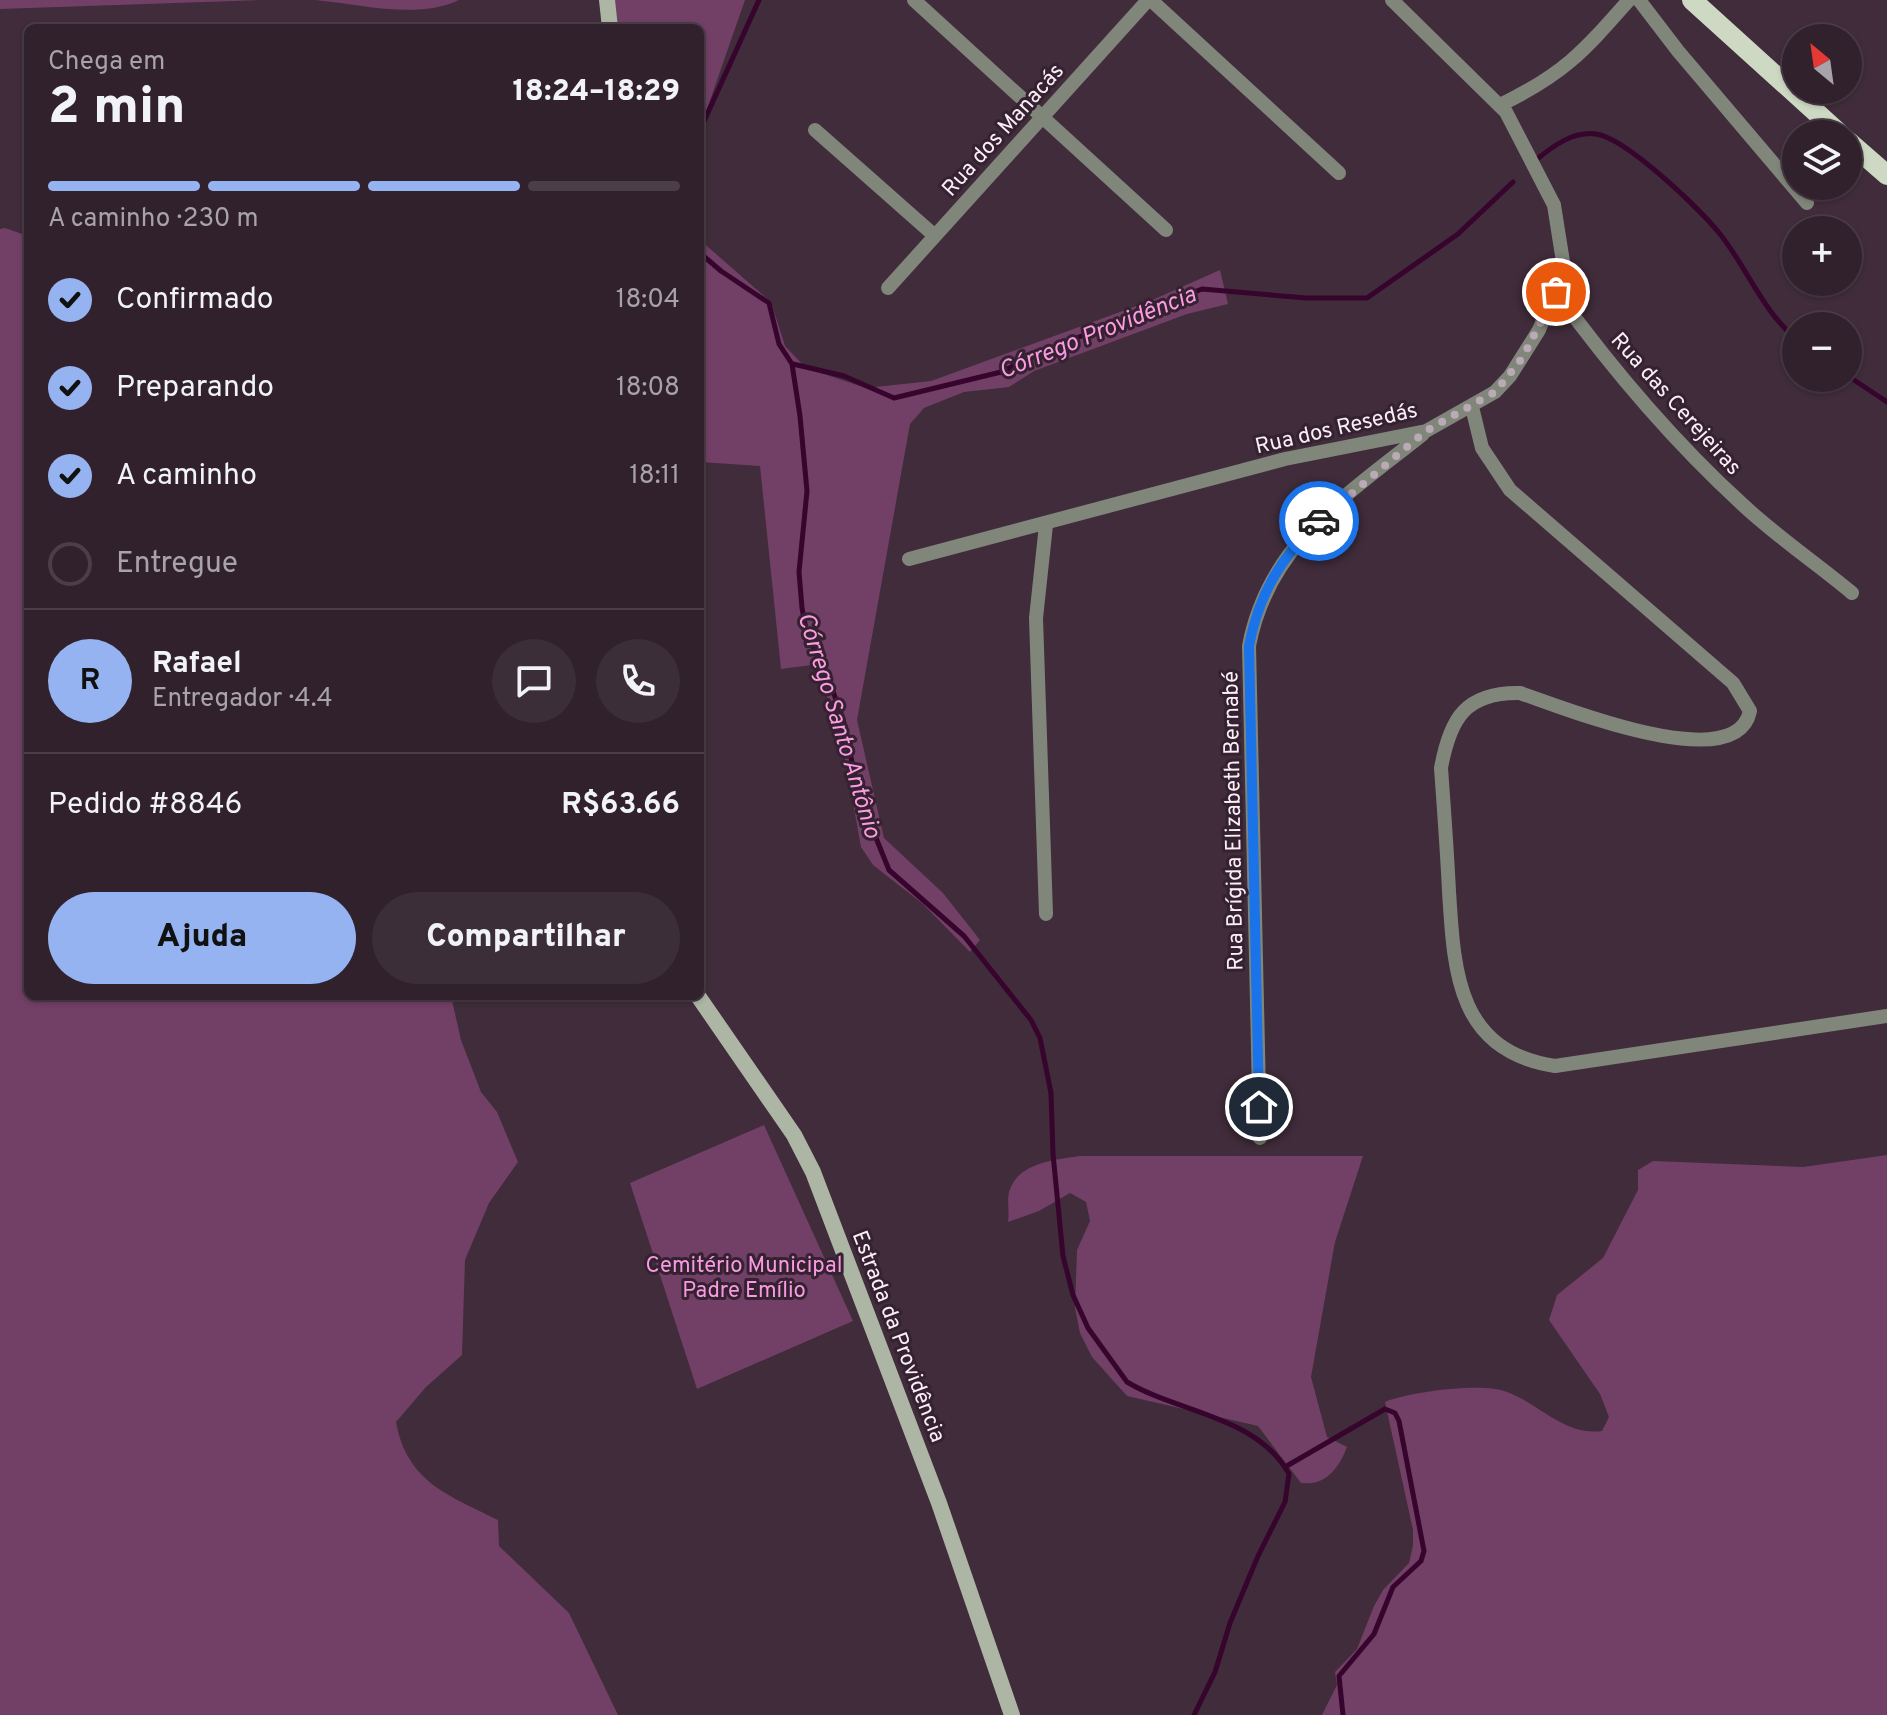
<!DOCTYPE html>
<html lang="pt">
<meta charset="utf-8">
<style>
body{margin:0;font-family:Overpass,sans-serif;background:#3c2e38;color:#f1f3f6;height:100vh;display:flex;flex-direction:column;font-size:30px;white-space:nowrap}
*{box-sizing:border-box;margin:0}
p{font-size:26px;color:#a8a3a9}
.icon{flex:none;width:44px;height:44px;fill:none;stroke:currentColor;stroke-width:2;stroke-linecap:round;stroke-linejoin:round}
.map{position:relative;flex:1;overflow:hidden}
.side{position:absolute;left:24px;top:24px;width:680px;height:976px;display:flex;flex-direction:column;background:#30212c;border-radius:12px;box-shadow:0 2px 6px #0004,0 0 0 2px #4b3e48}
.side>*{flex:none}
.needle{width:52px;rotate:331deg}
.controls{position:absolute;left:1782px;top:24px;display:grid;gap:16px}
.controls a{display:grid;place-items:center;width:80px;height:80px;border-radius:50%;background:#30212c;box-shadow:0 2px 6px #0004,0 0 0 2px #4b3e48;font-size:40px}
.pin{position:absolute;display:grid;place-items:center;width:68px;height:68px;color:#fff;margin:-34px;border:4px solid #fff;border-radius:50%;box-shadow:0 2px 8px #0007}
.courier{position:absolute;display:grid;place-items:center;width:80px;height:80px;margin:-40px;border:6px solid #1a73e8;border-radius:50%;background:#fff;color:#222;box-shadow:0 2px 10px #0007}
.headline em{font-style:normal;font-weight:800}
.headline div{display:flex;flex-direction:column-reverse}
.headline{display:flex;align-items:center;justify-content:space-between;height:136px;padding:0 24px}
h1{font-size:52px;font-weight:800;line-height:60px}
.bar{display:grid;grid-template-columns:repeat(4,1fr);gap:12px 8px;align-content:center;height:96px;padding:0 24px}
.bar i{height:10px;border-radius:6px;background:#4b3e48}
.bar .selected{background:#95b2f1}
.bar p{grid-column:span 4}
.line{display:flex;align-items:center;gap:20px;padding:0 24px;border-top:2px solid #4b3e48}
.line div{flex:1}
.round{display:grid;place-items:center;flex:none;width:84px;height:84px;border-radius:42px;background:#3c2e38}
ol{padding:0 24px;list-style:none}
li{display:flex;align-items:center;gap:24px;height:88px}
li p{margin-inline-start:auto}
li .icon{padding:8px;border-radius:50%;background:#95b2f1;color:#111;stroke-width:4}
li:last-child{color:#a8a3a9}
li i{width:44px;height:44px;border:4px solid #4b3e48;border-radius:50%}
.cta{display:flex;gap:16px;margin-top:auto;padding:16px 24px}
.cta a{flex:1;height:92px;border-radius:48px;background:#95b2f1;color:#111;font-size:32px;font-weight:800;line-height:92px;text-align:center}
.cta a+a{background:#3c2e38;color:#f1f3f6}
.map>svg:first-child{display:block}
.green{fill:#723f66}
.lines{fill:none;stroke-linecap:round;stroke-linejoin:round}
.stream{stroke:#36042d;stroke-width:5}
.street{stroke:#81867b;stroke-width:14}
.secondary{stroke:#adb5a4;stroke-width:16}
.primary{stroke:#ced9c3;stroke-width:20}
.done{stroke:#baaab5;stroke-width:8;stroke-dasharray:0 14.4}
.route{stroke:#1a73e8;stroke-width:10}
.labels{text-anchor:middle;stroke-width:6;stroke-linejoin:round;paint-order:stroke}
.street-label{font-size:22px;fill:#fbeef7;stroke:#352230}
.park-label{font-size:22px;fill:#fa99e3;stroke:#352230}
.water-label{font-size:24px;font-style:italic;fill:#fc9be4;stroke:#352230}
</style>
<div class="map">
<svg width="1887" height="1715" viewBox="0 0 1887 1715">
<rect width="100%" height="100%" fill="#402c3a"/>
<path class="green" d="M0 0H261L0 9Z
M315 0H459C417 20 360 4 315 0Z
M608 0H745L700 129V28H611Z
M5 228 28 236V996H451L461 1040 481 1092 497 1112 518 1162 489 1203 465 1260 462 1355 426 1387 396 1422C407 1482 448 1495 498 1520L499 1546 569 1613 618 1715H0V229Z
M700 240 771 302 785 346 806 368 866 388 931 381 1150 301 1220 270 1228 304 1187 314 1034 371 1009 387 964 392 924 408 910 424 857 720 884 838 943 893 980 940 970 952 923 904 873 865 861 847 838 719 812 665 781 669 760 466 700 462Z
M764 1125 853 1321 697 1389 630 1183Z
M1887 1155V1715H1322L1337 1685 1335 1672 1357 1649 1374 1606 1383 1590 1409 1563 1413 1545V1530L1385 1402C1409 1392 1483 1382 1507 1392 1540 1404 1564 1436 1602 1431L1609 1417 1600 1394 1549 1320 1557 1295 1603 1258 1638 1190V1170L1653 1161 1803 1167Z
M1079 1156H1363L1335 1242 1311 1377 1327 1437 1347 1447C1339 1468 1326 1486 1301 1483L1258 1426 1127 1396 1092 1357 1080 1333 1075 1308 1077 1250 1090 1221 1086 1202 1070 1193 1039 1211 1008 1222C1010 1212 1006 1199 1010 1189 1020 1162 1056 1160 1079 1156Z"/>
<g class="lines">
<path class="stream" d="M700 130 759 0
M1536 160C1553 146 1573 131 1596 134 1626 138 1700 209 1720 234 1747 268 1762 310 1796 339
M700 253 721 271 769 303 779 344 792 364 800 416 807 491 799 572 802 608 807 635 826 672 843 719 859 796 889 870 964 936 1031 1020 1040 1038 1051 1093 1053 1154 1063 1256 1073 1295 1088 1328 1127 1382C1179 1413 1257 1416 1289 1474L1285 1502 1258 1556 1230 1623 1215 1672 1194 1715
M793 364 844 376 894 398 1001 372 1051 348 1202 289 1306 298H1367L1458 234 1513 182
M1848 376 1887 402
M1285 1467 1385 1409 1395 1413 1399 1421 1424 1551 1421 1561 1393 1587 1374 1634 1339 1676 1343 1715"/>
<path class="street" d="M914 0 1166 230
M1151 0 1339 173
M1639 0 1678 51 1807 203
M1500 105C1564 74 1583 52 1629 0
M815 130 935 236
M888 288 1148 0
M1556 292C1612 369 1672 440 1742 504 1776 536 1816 563 1852 593
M1472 407 1482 448 1510 490 1733 683 1750 711C1736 779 1559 706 1520 693 1465 692 1450 719 1441 768 1444 809 1447 850 1449 891 1454 972 1457 1051 1555 1066L1887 1016
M1046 525 1036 618 1046 914
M909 559 1285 459 1426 431 1495 392 1510 376 1539 330 1564 268 1554 205 1506 112 1392 0
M1260 1138 1249 646C1268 544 1347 495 1423 434"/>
<path class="secondary" d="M607 0 610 28
M698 996 794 1135 813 1172 939 1503 1012 1715"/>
<path class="primary" d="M1692 0 1840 134
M1848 141 1887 175"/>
</g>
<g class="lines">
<path class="done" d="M1319 521 1426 431 1495 392 1523 357 1556 292"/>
<path class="route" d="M1259 1107 1249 646C1259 594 1281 557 1319 521"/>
</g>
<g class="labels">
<g class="street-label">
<text transform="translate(1002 129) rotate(-48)" y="8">Rua dos Manacás</text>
<text transform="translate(1677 403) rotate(48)" y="8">Rua das Cerejeiras</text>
<text transform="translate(1336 427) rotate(-13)" y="8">Rua dos Resedás</text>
<text transform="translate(1232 821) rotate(-91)" y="8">Rua Brígida Elizabeth Bernabé</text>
<text transform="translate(900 1336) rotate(69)" y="8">Estrada da Providência</text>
</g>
<g class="park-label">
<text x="744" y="1272">Cemitério Municipal<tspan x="744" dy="25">Padre Emílio</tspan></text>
</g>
<g class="water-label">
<text transform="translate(1097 332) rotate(-22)" y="8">Córrego Providência</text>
<text transform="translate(840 725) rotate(73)" y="8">Córrego Santo Antônio</text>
</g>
</g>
</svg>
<div class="controls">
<a><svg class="needle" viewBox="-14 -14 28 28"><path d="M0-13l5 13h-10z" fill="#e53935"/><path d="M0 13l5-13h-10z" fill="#a8a3a9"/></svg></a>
<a><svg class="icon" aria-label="layers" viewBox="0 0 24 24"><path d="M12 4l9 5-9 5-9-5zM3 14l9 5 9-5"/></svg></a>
<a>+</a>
<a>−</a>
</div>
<div class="pin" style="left:1556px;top:292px;background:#ea580c"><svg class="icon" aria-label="bag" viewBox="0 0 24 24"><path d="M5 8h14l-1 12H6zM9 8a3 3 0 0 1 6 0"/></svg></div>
<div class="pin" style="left:1259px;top:1107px;background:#1f2937"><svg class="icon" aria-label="home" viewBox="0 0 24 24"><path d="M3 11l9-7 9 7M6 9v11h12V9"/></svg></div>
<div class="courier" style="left:1319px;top:521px"><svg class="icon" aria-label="car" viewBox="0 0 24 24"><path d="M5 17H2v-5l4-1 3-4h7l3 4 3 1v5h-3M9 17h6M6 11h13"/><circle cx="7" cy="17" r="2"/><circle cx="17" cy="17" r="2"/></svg></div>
<section class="side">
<div class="headline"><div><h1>2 min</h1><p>Chega em</p></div><em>18:24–18:29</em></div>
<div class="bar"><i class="selected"></i><i class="selected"></i><i class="selected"></i><i></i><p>A caminho · 230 m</p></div>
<ol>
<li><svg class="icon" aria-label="check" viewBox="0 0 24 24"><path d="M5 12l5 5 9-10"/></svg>Confirmado<p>18:04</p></li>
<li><svg class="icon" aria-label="check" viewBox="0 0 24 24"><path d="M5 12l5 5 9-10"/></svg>Preparando<p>18:08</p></li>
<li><svg class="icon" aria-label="check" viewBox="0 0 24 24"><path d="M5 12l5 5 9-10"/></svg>A caminho<p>18:11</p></li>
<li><i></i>Entregue</li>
</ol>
<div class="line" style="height:144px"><b class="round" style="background:#95b2f1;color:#111">R</b><div><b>Rafael</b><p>Entregador · 4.4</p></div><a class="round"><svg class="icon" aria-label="chat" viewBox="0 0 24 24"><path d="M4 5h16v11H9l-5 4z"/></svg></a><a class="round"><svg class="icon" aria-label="phone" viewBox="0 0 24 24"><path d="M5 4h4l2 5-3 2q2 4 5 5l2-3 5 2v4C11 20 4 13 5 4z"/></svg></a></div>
<div class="line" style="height:104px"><div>Pedido #8846</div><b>R$63.66</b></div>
<div class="cta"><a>Ajuda</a><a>Compartilhar</a></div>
</section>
</div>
